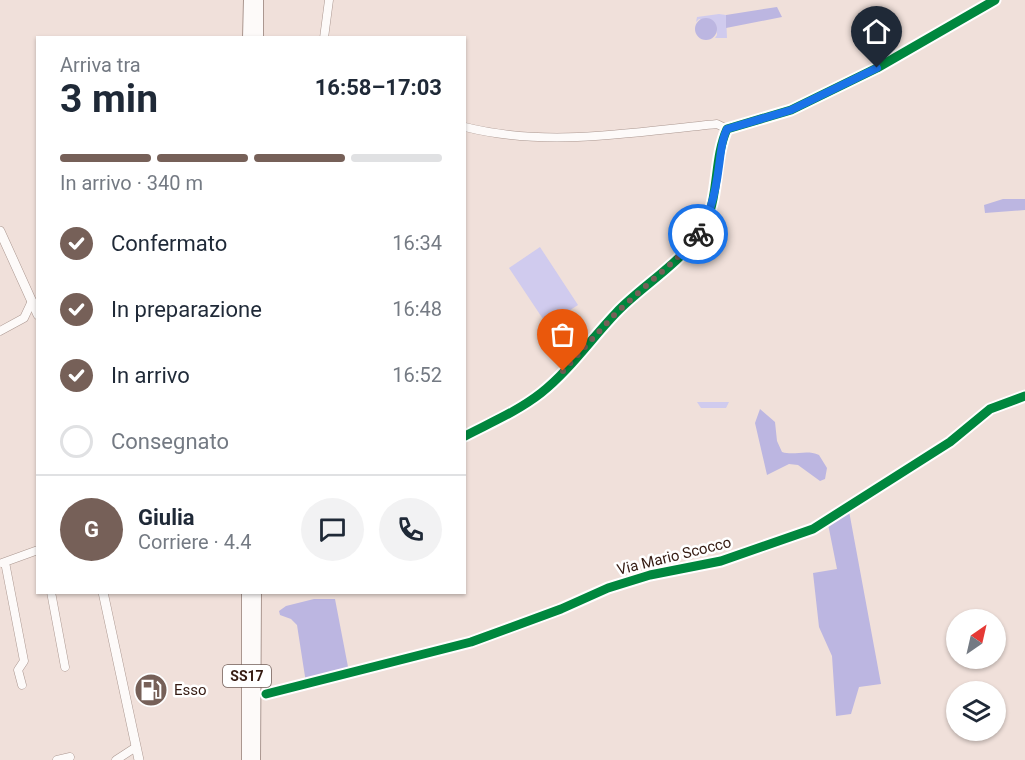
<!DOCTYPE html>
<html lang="it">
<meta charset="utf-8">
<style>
body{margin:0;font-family:Roboto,sans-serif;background:#f2f2f3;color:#1f2937;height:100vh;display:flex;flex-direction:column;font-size:22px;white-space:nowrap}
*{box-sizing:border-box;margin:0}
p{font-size:20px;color:#747a83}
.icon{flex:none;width:33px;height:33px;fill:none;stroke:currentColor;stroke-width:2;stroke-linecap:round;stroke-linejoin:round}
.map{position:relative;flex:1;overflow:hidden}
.drawer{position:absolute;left:36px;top:36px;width:430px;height:558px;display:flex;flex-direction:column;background:#fff;border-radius:0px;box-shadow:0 2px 4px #0004}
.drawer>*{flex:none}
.needle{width:39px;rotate:34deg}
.fabs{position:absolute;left:946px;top:609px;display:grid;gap:12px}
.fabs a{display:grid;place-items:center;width:60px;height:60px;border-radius:50%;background:#fff;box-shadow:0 2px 4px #0004;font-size:30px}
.pin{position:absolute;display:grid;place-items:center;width:51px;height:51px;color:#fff;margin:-62px -26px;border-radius:50% 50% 50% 0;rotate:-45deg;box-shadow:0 0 6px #0007}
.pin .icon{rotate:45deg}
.courier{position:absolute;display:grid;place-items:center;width:60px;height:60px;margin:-30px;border:4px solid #1a73e8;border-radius:50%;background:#fff;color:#222;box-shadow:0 2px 8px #0007}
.headline em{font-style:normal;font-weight:700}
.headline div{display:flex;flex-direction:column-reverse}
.headline{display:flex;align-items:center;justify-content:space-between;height:102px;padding:0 24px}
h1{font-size:39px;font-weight:700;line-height:45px}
.bar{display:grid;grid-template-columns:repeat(4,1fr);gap:9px 6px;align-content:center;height:72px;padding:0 24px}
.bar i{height:8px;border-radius:4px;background:#e0e1e3}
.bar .current{background:#766058}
.bar p{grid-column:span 4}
.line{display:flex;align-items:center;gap:15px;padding:0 24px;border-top:2px solid #e0e1e3}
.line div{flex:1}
.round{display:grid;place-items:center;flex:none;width:63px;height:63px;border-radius:32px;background:#f2f2f3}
ol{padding:0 24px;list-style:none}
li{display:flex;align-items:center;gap:18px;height:66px}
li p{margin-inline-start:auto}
li .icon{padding:6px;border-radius:50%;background:#766058;color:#fff;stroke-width:4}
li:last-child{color:#747a83}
li i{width:33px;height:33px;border:3px solid #e0e1e3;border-radius:50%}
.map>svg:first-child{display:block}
.green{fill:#d0cbee}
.forest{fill:#bcb6e1}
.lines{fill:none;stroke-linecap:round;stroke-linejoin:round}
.minor-casing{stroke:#ab9790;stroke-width:9}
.major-casing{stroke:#ab9790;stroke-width:10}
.highway-casing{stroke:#ab9790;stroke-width:12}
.minor{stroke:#fdfaf9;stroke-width:8}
.major{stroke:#fdfaf9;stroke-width:9}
.highway{stroke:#fdfaf9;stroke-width:10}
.cycleway-casing{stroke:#fff;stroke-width:13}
.cycleway{stroke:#00873e;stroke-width:9}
.done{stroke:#766058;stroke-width:6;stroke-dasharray:0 10.8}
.route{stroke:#1a73e8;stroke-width:8}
.labels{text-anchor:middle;stroke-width:5;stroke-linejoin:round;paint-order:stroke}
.shield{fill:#fff;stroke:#725f59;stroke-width:1.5}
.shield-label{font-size:14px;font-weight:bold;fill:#351b12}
.street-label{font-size:15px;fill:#351b12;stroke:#fff}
.poi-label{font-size:15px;fill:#351b12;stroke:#fff;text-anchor:start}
</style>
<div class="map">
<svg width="1025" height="760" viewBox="0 0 1025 760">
<rect width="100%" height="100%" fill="#f0e0da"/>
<path class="green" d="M719 14 726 15 727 38H715L717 35 716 24 699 19 696 22 697 17Z
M540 247 578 305 547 325 509 268Z
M697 402H729L726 408H701Z"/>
<path class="forest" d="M777 7 782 17 726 28V15Z
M695 29a11 11 0 1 1 22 0a11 11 0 1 1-22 0Z
M1003 199H1025V210L985 213 984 205Z
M760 409 775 422 777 441 782 452C795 456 806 449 819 455L827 468 825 479 820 481 798 465 789 464 767 475 755 423Z
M849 511 881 684 859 687 851 714 836 716 832 656 819 627 813 573 837 569 828 524Z
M314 599H335L349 672 306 683 297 625 291 619 280 615 279 611 286 606Z"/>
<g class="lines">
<g class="minor-casing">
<path id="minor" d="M324 38 329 0
M465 127C548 148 633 132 717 124L727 129
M0 331 24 318 32 301
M465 436C490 423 518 411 541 393 569 371 591 339 616 313 643 284 688 260 706 222 719 193 714 158 727 129L791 110 877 68 995 0
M5 562 24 661 18 670 22 685
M2 563 38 550
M51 592 65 667
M266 694 471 642 561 609 608 588 650 575 721 561 813 529 950 442 990 409 1025 396
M57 760 70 757
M116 760 136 747"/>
</g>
<g class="major-casing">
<path id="major" d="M0 231 38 315
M103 592 139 760"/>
</g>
<g class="highway-casing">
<path id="highway" d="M248 38 249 0
M258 38V0
M247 760V592
M255 760 256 592"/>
</g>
<use href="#minor" class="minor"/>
<use href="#major" class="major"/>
<use href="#highway" class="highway"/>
<g class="cycleway-casing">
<path id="cycleway" d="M465 436C490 423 518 411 541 393 569 371 591 339 616 313 643 284 688 260 706 222 719 193 714 158 727 129L791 110 877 68 995 0
M266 694 471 642 561 609 608 588 650 575 721 561 813 529 950 442 990 409 1025 396"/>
</g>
<use href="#cycleway" class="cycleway"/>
</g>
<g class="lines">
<path class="done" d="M563 371 616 313 676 259 698 234"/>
<path class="route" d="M698 234C711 215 716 190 719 166 721 153 721 141 727 129L791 110 877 68"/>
</g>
<defs>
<g id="fuel-disc" transform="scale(1.725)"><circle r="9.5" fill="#766058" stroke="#fff"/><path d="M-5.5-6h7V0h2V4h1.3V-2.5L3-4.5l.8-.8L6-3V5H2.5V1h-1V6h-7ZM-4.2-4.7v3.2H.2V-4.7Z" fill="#fff"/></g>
</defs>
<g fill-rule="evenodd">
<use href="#fuel-disc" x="151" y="690"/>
</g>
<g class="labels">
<rect class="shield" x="223" y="665" width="48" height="22" rx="4.5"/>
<g class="shield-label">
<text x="247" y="681">SS17</text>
</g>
<g class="street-label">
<text transform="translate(674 556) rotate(-14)" y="5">Via Mario Scocco</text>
</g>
<g class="poi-label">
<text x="174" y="695">Esso</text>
</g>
</g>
</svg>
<div class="fabs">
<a><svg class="needle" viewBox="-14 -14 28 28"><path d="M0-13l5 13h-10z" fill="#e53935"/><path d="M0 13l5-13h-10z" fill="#747a83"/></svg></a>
<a><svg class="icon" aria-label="layers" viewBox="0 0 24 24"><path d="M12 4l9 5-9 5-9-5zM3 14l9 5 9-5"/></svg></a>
</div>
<div class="pin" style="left:563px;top:371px;background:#ea580c"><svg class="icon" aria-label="bag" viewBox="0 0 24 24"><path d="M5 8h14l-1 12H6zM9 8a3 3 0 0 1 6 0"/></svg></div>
<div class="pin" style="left:877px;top:68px;background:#1f2937"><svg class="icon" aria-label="home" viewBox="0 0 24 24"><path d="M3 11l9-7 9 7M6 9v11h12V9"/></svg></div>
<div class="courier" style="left:698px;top:234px"><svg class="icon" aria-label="bike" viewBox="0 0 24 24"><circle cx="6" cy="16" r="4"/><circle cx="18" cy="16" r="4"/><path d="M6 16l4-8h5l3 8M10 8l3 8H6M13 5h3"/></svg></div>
<section class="drawer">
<div class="headline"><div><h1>3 min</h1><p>Arriva tra</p></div><em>16:58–17:03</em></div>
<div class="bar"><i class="current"></i><i class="current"></i><i class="current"></i><i></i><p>In arrivo · 340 m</p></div>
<ol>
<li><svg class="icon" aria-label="check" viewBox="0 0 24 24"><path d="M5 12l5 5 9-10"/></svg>Confermato<p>16:34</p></li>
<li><svg class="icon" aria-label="check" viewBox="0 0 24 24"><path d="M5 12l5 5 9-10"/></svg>In preparazione<p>16:48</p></li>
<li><svg class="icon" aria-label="check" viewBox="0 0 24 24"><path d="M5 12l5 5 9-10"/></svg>In arrivo<p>16:52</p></li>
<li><i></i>Consegnato</li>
</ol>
<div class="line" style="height:108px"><b class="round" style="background:#766058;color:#fff">G</b><div><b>Giulia</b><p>Corriere · 4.4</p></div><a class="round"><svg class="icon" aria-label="chat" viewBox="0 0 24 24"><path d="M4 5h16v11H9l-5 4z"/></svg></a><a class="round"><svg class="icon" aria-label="phone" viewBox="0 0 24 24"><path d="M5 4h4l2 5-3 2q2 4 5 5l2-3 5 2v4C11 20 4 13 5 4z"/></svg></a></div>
</section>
</div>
